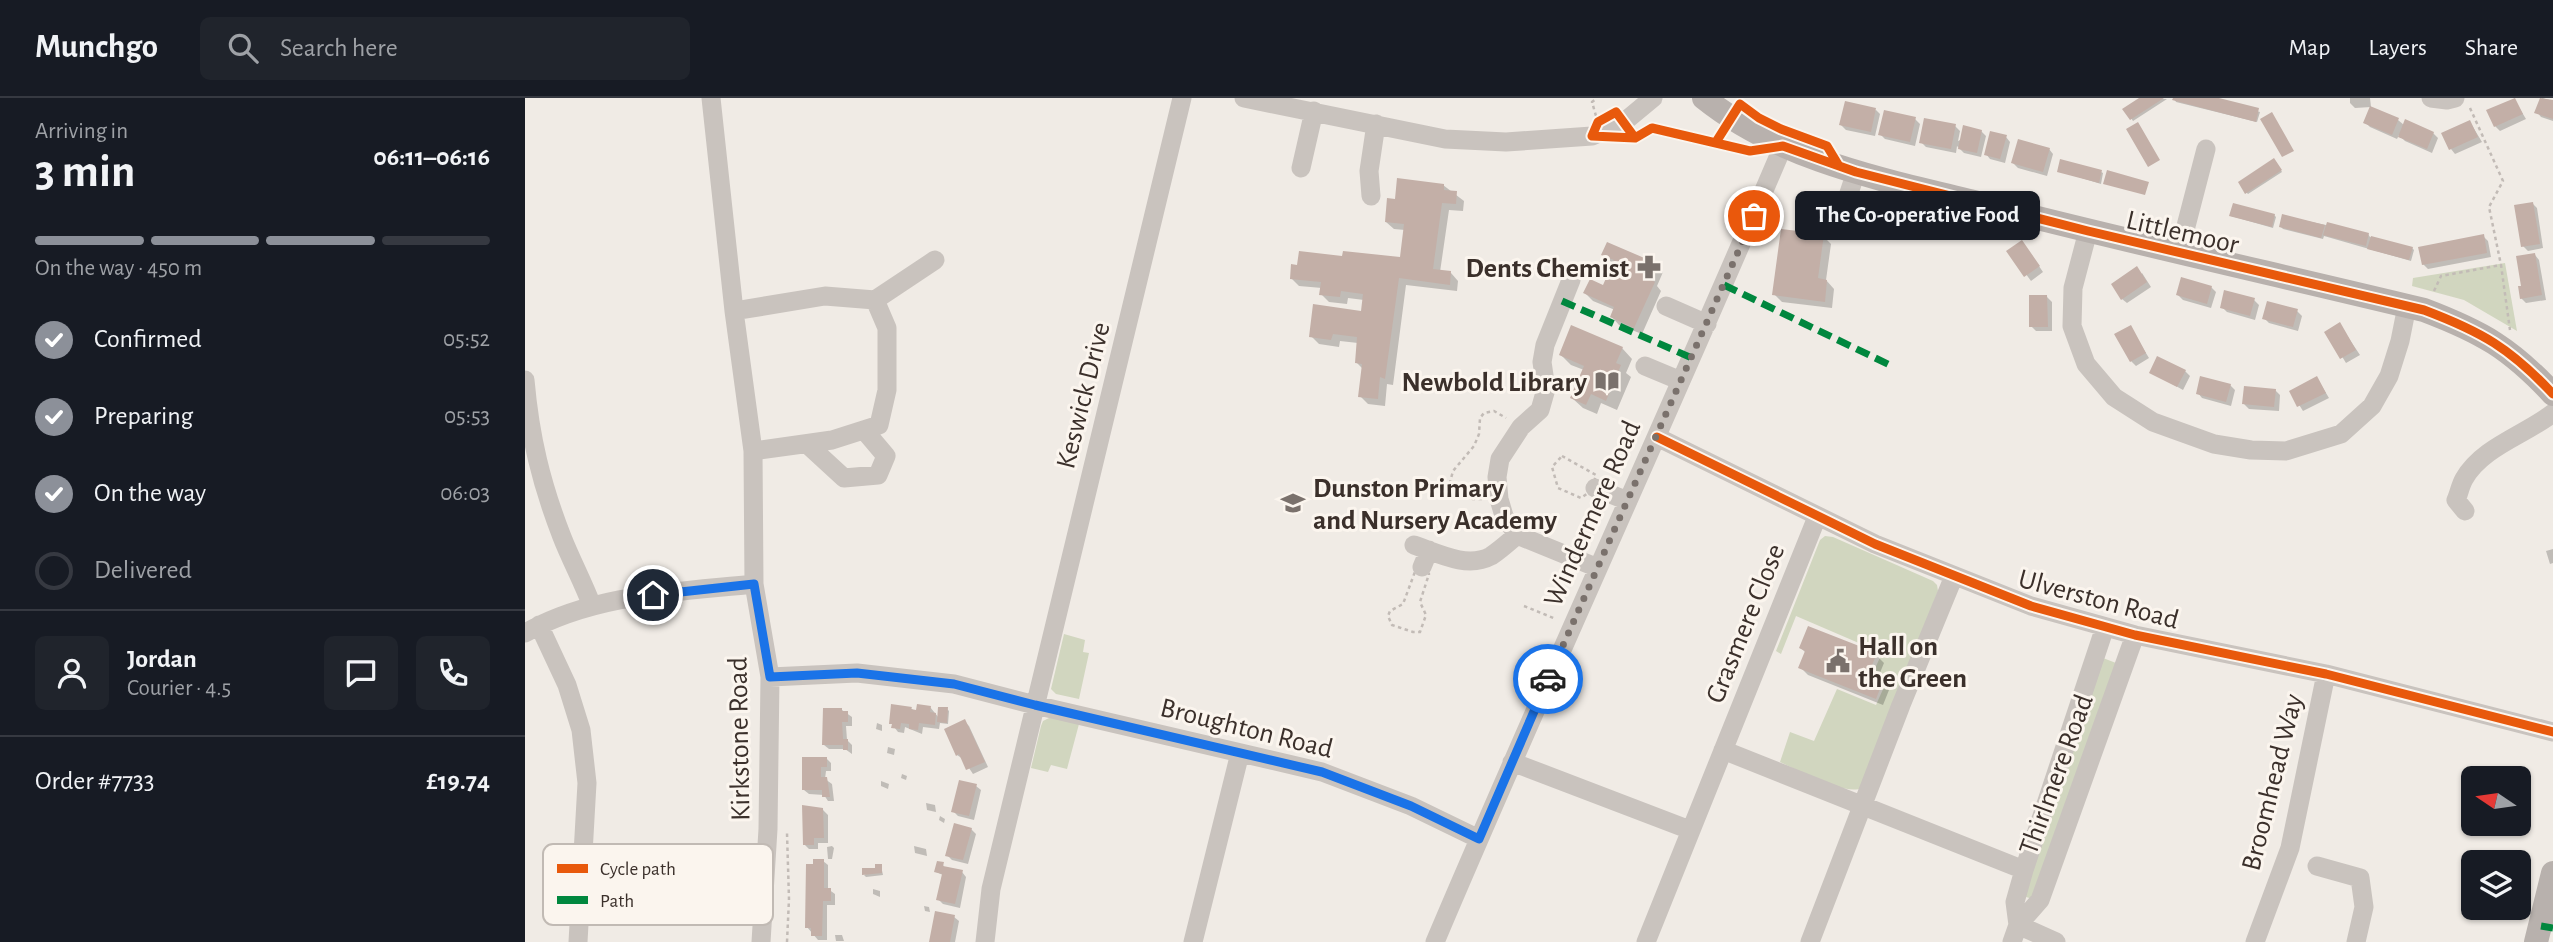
<!DOCTYPE html>
<meta charset="utf-8">
<style>
body{margin:0;font-family:"Alegreya Sans",sans-serif;background:#20242c;color:#f1f3f6;height:100vh;display:flex;flex-direction:column;font-size:26px;white-space:nowrap}
*{box-sizing:border-box;margin:0}
p{font-size:23px;color:#9ea1a6}
.icon{flex:none;width:38px;height:38px;fill:none;stroke:currentColor;stroke-width:2;stroke-linecap:round;stroke-linejoin:round}
.map{position:relative;flex:1;overflow:hidden}
.side{display:flex;flex-direction:column;background:#171b24;width:525px}
.side>*{flex:none}
.needle{width:46px;rotate:283deg}
.tools{position:absolute;left:1936px;top:668px;display:grid;gap:14px}
.tools a{display:grid;place-items:center;width:70px;height:70px;border-radius:10px;background:#171b24;box-shadow:0 2px 5px #0004;font-size:35px}
.pin{position:absolute;display:grid;place-items:center;width:60px;height:60px;color:#fff;margin:-30px;border:4px solid #fff;border-radius:50%;box-shadow:0 2px 7px #0007}
.courier{position:absolute;display:grid;place-items:center;width:70px;height:70px;margin:-35px;border:5px solid #1a73e8;border-radius:50%;background:#fff;color:#222;box-shadow:0 2px 9px #0007}
.bubble{position:absolute;height:49px;border-radius:10px;background:#171b24;box-shadow:0 2px 5px #0004;font-size:23px;font-weight:600;line-height:49px;text-align:center}
.headline em{font-style:normal;font-weight:600}
.headline div{display:flex;flex-direction:column-reverse}
.headline{display:flex;align-items:center;justify-content:space-between;height:119px;padding:0 35px}
h1{font-size:46px;font-weight:600;line-height:52px}
.bar{display:grid;grid-template-columns:repeat(4,1fr);gap:10px 7px;align-content:center;height:84px;padding:0 35px}
.bar i{height:9px;border-radius:5px;background:#363941}
.bar .on{background:#8c9099}
.bar p{grid-column:span 4}
.line{display:flex;align-items:center;gap:18px;padding:0 35px;border-top:2px solid #363941}
.line div{flex:1}
.round{display:grid;place-items:center;flex:none;width:74px;height:74px;border-radius:10px;background:#20242c}
ol{padding:0 35px;list-style:none}
li{display:flex;align-items:center;gap:21px;height:77px}
li p{margin-inline-start:auto}
li .icon{padding:7px;border-radius:50%;background:#8c9099;color:#fff;stroke-width:4}
li:last-child{color:#9ea1a6}
li i{width:38px;height:38px;border:4px solid #363941;border-radius:50%}
header{display:flex;align-items:center;gap:42px;box-sizing:border-box;height:98px;padding:0 35px;background:#171b24;border-bottom:2px solid #363941}
header strong{font-size:33px}
nav{display:flex;gap:38px;margin-inline-start:auto;font-size:24px}
.search{width:490px;height:63px;background:#20242c;display:flex;align-items:center;gap:18px;box-sizing:border-box;padding:0 24px;border-radius:10px;color:#9ea1a6;font-size:26px}
main{display:flex;flex:1;min-height:0}
.map>svg:first-child{display:block}
.green{fill:#d1d6bf}
.shadow{fill:#0003}
.building{fill:#c3afa7}
.lines{fill:none;stroke-linecap:round;stroke-linejoin:round}
.path{stroke:#c2bbb6;stroke-width:2.5;stroke-dasharray:3.5 3.5;stroke-linecap:butt}
.minor{stroke:#c9c3be;stroke-width:19}
.major{stroke:#b8b1ad;stroke-width:24}
.quiet{stroke:#00873e;stroke-width:7;stroke-dasharray:14 7;stroke-linecap:butt}
.cycleway-casing{stroke:#fbf5ee;stroke-width:13}
.cycleway{stroke:#e8590c;stroke-width:9}
.done{stroke:#7a716c;stroke-width:7;stroke-dasharray:0 12.6}
.route{stroke:#1a73e8;stroke-width:9}
.labels{text-anchor:middle;stroke-width:6;stroke-linejoin:round;paint-order:stroke}
.street-label{font-size:28px;fill:#3b302b;stroke:#fbf5ee}
.poi-label{font-size:28px;font-weight:bold;fill:#3b302b;stroke:#fbf5ee;text-anchor:end}
.key{fill:#fbf5ee;stroke:#c1bab4;stroke-width:2}
.key-label{font-size:19px;fill:#3b302b}
</style>
<header>
<strong>Munchgo</strong>
<div class="search"><svg class="icon" aria-label="search" viewBox="0 0 24 24"><circle cx="10" cy="10" r="6"/><path d="M15 15l6 6"/></svg>Search here</div>
<nav><a>Map</a><a>Layers</a><a>Share</a></nav>
</header>
<main>
<section class="side">
<div class="headline"><div><h1>3 min</h1><p>Arriving in</p></div><em>06:11–06:16</em></div>
<div class="bar"><i class="on"></i><i class="on"></i><i class="on"></i><i></i><p>On the way · 450 m</p></div>
<ol>
<li><svg class="icon" aria-label="check" viewBox="0 0 24 24"><path d="M5 12l5 5 9-10"/></svg>Confirmed<p>05:52</p></li>
<li><svg class="icon" aria-label="check" viewBox="0 0 24 24"><path d="M5 12l5 5 9-10"/></svg>Preparing<p>05:53</p></li>
<li><svg class="icon" aria-label="check" viewBox="0 0 24 24"><path d="M5 12l5 5 9-10"/></svg>On the way<p>06:03</p></li>
<li><i></i>Delivered</li>
</ol>
<div class="line" style="height:126px"><a class="round"><svg class="icon" aria-label="person" viewBox="0 0 24 24"><circle cx="12" cy="8" r="4"/><path d="M4 21q1-7 8-7t8 7"/></svg></a><div><b>Jordan</b><p>Courier · 4.5</p></div><a class="round"><svg class="icon" aria-label="chat" viewBox="0 0 24 24"><path d="M4 5h16v11H9l-5 4z"/></svg></a><a class="round"><svg class="icon" aria-label="phone" viewBox="0 0 24 24"><path d="M5 4h4l2 5-3 2q2 4 5 5l2-3 5 2v4C11 20 4 13 5 4z"/></svg></a></div>
<div class="line" style="height:91px"><div>Order #7733</div><b>£19.74</b></div>
</section>
<div class="map">
<svg width="2028" height="844" viewBox="0 0 2028 844">
<rect width="100%" height="100%" fill="#f0ebe5"/>
<path class="green" d="M1980 165 1992 233 1939 202 1887 188 1888 180Z
M1300 438 1308 439 1408 483 1412 487 1413 493 1337 690C1319 698 1273 672 1255 664L1265 634 1289 643 1312 591 1351 607 1363 580 1348 575 1357 555 1271 518 1256 556 1251 553 1295 442Z
M539 536 560 542 558 554 564 555 554 601 531 596 526 591Z
M1578 560 1591 565 1511 802 1498 798Z
M526 619 554 626 542 671 526 667 523 674 506 670 516 628 518 623Z"/>
<path class="shadow" d="M1617 0 1642 1 1608 23 1600 11Z
M1649 0H1686L1735 14 1732 24 1651 4Z
M1825 0H1845L1846 9 1830 10 1825 5Z
M2017 0 2028 3V23L2016 19 2012 14Z
M1989 1 2001 21 1975 33 1970 28Z
M1846 10 1873 22 1879 27 1908 35 1913 40 1907 55 1880 43 1874 37 1872 41 1845 29 1840 24Z
M1351 12 1355 16 1350 38 1321 32 1316 27Z
M1390 21 1395 26 1390 48 1360 41 1355 36Z
M1945 24 1957 44 1930 56 1926 51Z
M1430 28 1435 33 1433 43 1456 33 1461 38 1456 59 1439 55 1432 48 1431 55 1401 49 1396 44Z
M1481 39 1485 44 1480 65 1465 61 1461 56Z
M1524 51 1528 56 1522 78 1493 70 1488 65Z
M1751 64 1757 74 1723 96 1721 94Z
M1534 73 1576 74 1578 75 1576 86Z
M918 87 939 103 938 113 924 112 915 174 926 175 933 183 932 193 881 187 868 287 862 286 860 308 843 306 835 298 838 271 832 265 833 245 815 243 814 249 794 246 786 238 837 215 839 202 823 200 822 206 804 204 796 196 797 190 774 188 766 180 773 169 818 160 876 161 880 132 869 131 861 124 871 103Z
M2007 105 2012 110 2018 150 2003 153 1998 148Z
M1749 117 1751 119 1748 130 1706 118Z
M1759 118 1843 136 1845 139 1887 150 1889 152 1886 163 1799 138 1798 141 1758 131 1756 129Z
M1298 138 1306 146 1301 182 1309 191 1307 210 1257 204 1249 196Z
M1958 138 1963 143 1966 159 1903 171 1898 166Z
M1501 149 1518 174 1506 183 1484 153Z
M1078 157 1130 167 1138 174 1132 188 1136 193 1117 236 1094 227 1087 219 1090 212 1068 203 1060 195 1079 189 1089 166Z
M2010 157 2014 162 2021 202 2001 205 1996 200 1998 189Z
M1617 175 1626 189 1602 205 1597 201Z
M1686 189 1691 194 1686 210 1658 202 1653 197Z
M1522 199 1527 204V233H1511L1506 228Z
M1729 202 1734 207 1730 222 1702 214 1697 209Z
M1772 213 1777 218 1773 233 1744 225 1739 220Z
M1815 227 1835 257 1821 265 1802 234Z
M1605 229 1624 260 1611 268 1606 263Z
M1097 250 1107 261 1101 275 1106 279 1092 312 1076 305 1072 316 1058 310 1047 300 1059 272 1046 267 1036 257Z
M1660 273 1665 278 1658 292 1626 274Z
M1792 280 1804 300 1778 313 1766 294Z
M1705 287 1710 292 1706 308 1677 300 1673 295Z
M1750 292 1755 297 1754 313 1724 311 1719 306Z
M2028 451V465L2025 466 2021 453Z
M1276 550 1351 557 1359 565 1352 582 1364 592 1358 607 1283 577 1275 569 1281 555Z
M405 609 414 620 422 611 424 613 423 626 415 625 414 631 398 629 397 636 380 629 379 635 373 634 366 625 386 610 389 613Z
M317 612 327 619V628H321L322 642 327 647V656L320 651H304L299 647Z
M439 623 444 628 463 669 448 676 438 661 432 657Z
M352 625 357 627V633L351 631Z
M363 649 370 651 369 657 362 655Z
M301 660 306 665V673H301L300 681 307 686 309 703H303L299 697 284 696 279 692Z
M377 676 382 678 381 682 376 680Z
M356 683 364 686 363 691 356 688Z
M451 688 456 692 449 722 433 718 428 713Z
M401 705 410 707 411 714 402 712Z
M298 712 303 717V745H293V751H284L279 746Z
M415 718 420 721 419 725 414 722Z
M446 731 451 736 443 766 427 762 422 757Z
M307 748 309 750 307 761H303L302 749Z
M389 748 401 751 402 758 390 755Z
M298 763 303 767V791L310 796V807H302V842H293L282 829 290 767Z
M418 766 419 770 437 774 441 779 435 810 418 806 413 801 418 777 411 774Z
M356 768 358 777 341 779 339 777Z
M348 791 355 793V799L348 796Z
M399 808 404 809 405 814 400 813Z
M411 816 429 819 434 823 430 844H406Z
M310 837H317L319 843H311Z"/>
<path class="building" d="M1614 0H1639L1605 22 1597 11Z
M1648 0H1694L1734 10 1731 24 1647 2Z
M1990 0 1998 16 1969 29 1961 12Z
M2015 0 2028 2V21L2009 15Z
M1320 3 1351 10 1346 34 1314 27Z
M1845 8 1874 20 1867 37 1838 25Z
M1359 12 1391 19 1385 44 1353 37Z
M1747 14 1769 53 1757 59 1735 21Z
M1399 20 1431 26 1426 51 1394 45Z
M1880 21 1909 34 1902 51 1873 39Z
M1945 22 1953 39 1924 52 1916 35Z
M1613 24 1635 62 1623 69 1601 31Z
M1438 27 1457 32 1452 55 1433 51Z
M1465 33 1482 37 1475 61 1459 57Z
M1493 41 1525 50 1518 74 1486 65Z
M1749 60 1757 72 1720 96 1713 84Z
M1535 61 1577 72 1574 85 1532 74Z
M1582 72 1624 84 1620 97 1578 86Z
M872 80 919 86V92L932 93 931 106 917 105 908 171 926 173 925 187 874 180 860 281 855 279 853 301 833 299 837 266 830 265 832 239 808 236 806 242 784 239 788 206 836 213 838 196 816 193 815 199 794 197 796 184 765 181 766 166 772 167 774 153 817 158 818 153 875 159 879 126 860 124 862 100 870 101Z
M2008 104 2015 146 1996 149 1989 107Z
M1708 105 1750 116 1747 129 1704 118Z
M1757 116 1800 127 1796 140 1754 129Z
M1802 124 1844 135 1841 148 1798 137Z
M1256 131 1299 136 1293 180 1302 182 1300 204 1247 197Z
M1959 136 1962 155 1897 167 1893 149Z
M1846 138 1888 149 1884 162 1842 151Z
M1497 142 1515 168 1499 179 1481 153Z
M1082 144 1131 165 1124 181 1130 184 1109 230 1085 219 1089 209 1058 195 1065 181 1078 187 1089 162 1076 157Z
M2010 155 2017 197 1995 201 1993 188H1996L1991 158Z
M1612 168 1622 184 1596 202 1586 186Z
M1656 179 1687 188 1682 206 1651 197Z
M1699 192 1730 200 1725 218 1695 210Z
M1504 197H1522L1523 229H1504Z
M1742 203 1773 211 1768 229 1737 221Z
M1815 224 1831 252 1815 261 1799 234Z
M1046 227 1098 249 1091 265 1096 267 1081 303 1066 296 1061 307 1045 300 1059 268 1034 257Z
M1606 227 1621 255 1605 264 1589 236Z
M1632 258 1661 272 1652 289 1624 275Z
M1675 278 1706 286 1701 304 1671 296Z
M1792 278 1801 295 1772 309 1764 293Z
M1719 288 1751 291 1749 309 1717 306Z
M1283 528 1352 555 1343 577 1358 583 1351 601 1273 570 1280 553 1274 550Z
M366 606 387 609 386 611 391 612 392 606 406 608 405 614 411 615 410 627 394 625 393 632 384 631V626L376 625 375 631 366 630 367 626H364Z
M413 609H423L422 625 412 624Z
M298 610H317V613H323V624H317L318 641H323V652H318V647H297Z
M440 621 460 664 441 672 434 656 431 658 419 631Z
M277 659H302V669H296V679H302L305 699H297V692H277Z
M434 682 452 686 444 718 426 714Z
M277 707 298 710 299 740H289V747H278Z
M429 725 447 730 438 762 420 758Z
M288 761H299V790H306V803H298L297 838H286V830H280L281 766H288Z
M412 763 419 764 418 768 438 772 430 806 411 802 417 776 409 774Z
M350 766H357V775L337 777V770H350Z
M410 813 430 817 425 844H404Z"/>
<g class="lines">
<path class="path" d="M1945 10 1978 83 1964 109 1976 167
M1071 18 1067 4 1072 0
M1909 193 1916 178 1976 167 1985 232
M1037 358 1071 377 1069 384 1070 390 1056 400 1033 390 1027 369Z
M957 401H948L923 392 928 373 949 348 954 336 955 320 959 315 969 313 981 320
M897 469 904 476 895 504 901 517 895 534H888L867 527 863 518 865 513 878 506 891 471Z
M999 508 1031 521
M262 844 264 801 262 735"/>
<path class="minor" d="M186 0 209 213 228 353 229 486 245 579 243 731 236 844
M719 0 920 41 981 44 1067 38 1099 24 1128 0
M1906 0 1922 2 1930 0
M776 70 789 13
M846 98 844 73 851 26
M1317 116 1331 74
M1563 133 1548 190 1547 228 1561 266 1589 299 1628 324 1689 346 1726 352 1761 353 1816 336 1847 308 1864 278 1875 243 1882 208
M1654 155 1681 51
M1046 182 1020 247 1017 264 1021 291 1015 312 996 329 975 361 972 379 974 401 979 418 992 437 1073 470
M350 202 410 162
M1141 208 1182 226
M209 213 300 198 350 202 362 230V292L354 327 307 342 228 353
M1120 268 1156 283
M0 282C5 339 16 385 37 439 46 462 58 484 67 508
M1132 339 1350 446 1506 508 1610 537 1801 576 2028 634
M282 346 319 380 353 377 361 358 339 332
M1070 390 1103 403
M1940 413 1931 402C1934 396 1935 388 1939 381 1957 349 2000 337 2028 315
M889 447C912 455 942 471 966 458 975 452 984 444 992 437
M897 469 904 452
M14 527 42 587 56 632 62 685 53 844
M0 535C69 496 152 494 229 486
M245 579 332 575 429 586 510 607 797 674 886 708 954 741
M1198 652 1499 772
M987 664 1165 732
M1792 768 1835 780 1839 809 1831 844
M32 787 57 789
M460 844 466 791 657 0
M668 844 715 655
M910 844C1023 577 1145 314 1258 48
M1121 844 1292 419
M1285 844 1376 607 1429 478
M1487 844 1493 827 1490 804 1499 772 1580 529
M1531 844 1493 827 1515 802 1610 537
M1730 844 1765 750 1801 576"/>
<path class="major" d="M1179 0C1260 65 1366 83 1465 108 1609 145 1754 177 1899 212 1957 234 1985 250 2028 296
M2011 844 2028 775"/>
<path class="quiet" d="M1199 187 1369 269
M1037 203 1167 260
M2016 828 2028 830"/>
<g class="cycleway-casing">
<path id="cycleway" d="M1110 40 1091 14 1073 24 1067 38 1110 40 1127 30 1225 53 1258 48 1331 74 1563 133 1899 212C1957 234 1985 250 2028 296
M1191 44 1215 6 1234 20 1256 31 1302 48 1314 68
M1132 339 1350 446 1506 508 1610 537 1801 576 2028 634"/>
</g>
<use href="#cycleway" class="cycleway"/>
</g>
<g class="lines">
<path class="done" d="M1023 581 1229 118"/>
<path class="route" d="M128 497 229 486 245 579 332 575 429 586 510 607 797 674 886 708 954 741 1023 581"/>
</g>
<defs>
<g id="pharmacy-bare" transform="scale(1.89)"><path d="M-2-6h4v4h4v4h-4v4h-4v-4h-4v-4h4Z" fill="#7a716c" stroke="#fbf5ee" stroke-width="2.5" paint-order="stroke"/></g>
<g id="library-bare" transform="scale(1.89)"><path d="M-6-4Q-3-5.5-.7-3.5V5Q-3 3-6 4ZM6-4Q3-5.5 .7-3.5V5Q3 3 6 4Z" fill="#7a716c" stroke="#fbf5ee" stroke-width="2.5" paint-order="stroke"/></g>
<g id="school-bare" transform="scale(1.89)"><path d="M0-5L7-2L0 1L-7-2ZM-4 1L0 2.5L4 1V4Q0 6-4 4Z" fill="#7a716c" stroke="#fbf5ee" stroke-width="2.5" paint-order="stroke"/></g>
<g id="civic-bare" transform="scale(1.89)"><path d="M-.6-6.5H3V-4.5H.6V-3L4-1V1h2V6H-6V1h2V-1L-.6-3ZM-1.2 2.5V6h2.4V2.5Z" fill="#7a716c" stroke="#fbf5ee" stroke-width="2.5" paint-order="stroke"/></g>
</defs>
<g fill-rule="evenodd">
<use href="#pharmacy-bare" x="1124" y="169"/>
<use href="#library-bare" x="1082" y="283"/>
<use href="#school-bare" x="768" y="405"/>
<use href="#civic-bare" x="1313" y="563"/>
</g>
<g class="labels">
<g class="street-label">
<text transform="translate(1658 133) rotate(13)" y="10">Littlemoor</text>
<text transform="translate(557 297) rotate(-76)" y="10">Keswick Drive</text>
<text transform="translate(1066 415) rotate(-66)" y="10">Windermere Road</text>
<text transform="translate(1574 500) rotate(15)" y="10">Ulverston Road</text>
<text transform="translate(1219 525) rotate(-68)" y="10">Grasmere Close</text>
<text transform="translate(722 629) rotate(14)" y="10">Broughton Road</text>
<text transform="translate(213 641) rotate(-91)" y="10">Kirkstone Road</text>
<text transform="translate(1530 676) rotate(-70)" y="10">Thirlmere Road</text>
<text transform="translate(1746 684) rotate(-76)" y="10">Broomhead Way</text>
</g>
<g class="poi-label">
<text x="1104" y="179">Dents Chemist</text>
<text x="1062" y="293">Newbold Library</text>
<text x="788" y="399" text-anchor="start">Dunston Primary<tspan x="788" dy="32">and Nursery Academy</tspan></text>
<text x="1333" y="557" text-anchor="start">Hall on<tspan x="1333" dy="32">the Green</tspan></text>
</g>
</g>
<rect x="18" y="746" width="230" height="81" rx="10" class="key"/>
<rect x="32" y="766" width="31" height="9" fill="#e8590c"/>
<rect x="32" y="798" width="31" height="8" fill="#00873e"/>
<g class="key-label">
<text x="75" y="777">Cycle path</text>
<text x="75" y="809">Path</text>
</g>
</svg>
<div class="tools">
<a><svg class="needle" viewBox="-14 -14 28 28"><path d="M0-13l5 13h-10z" fill="#e53935"/><path d="M0 13l5-13h-10z" fill="#9ea1a6"/></svg></a>
<a><svg class="icon" aria-label="layers" viewBox="0 0 24 24"><path d="M12 4l9 5-9 5-9-5zM3 14l9 5 9-5"/></svg></a>
</div>
<div class="pin" style="left:1229px;top:118px;background:#ea580c"><svg class="icon" aria-label="bag" viewBox="0 0 24 24"><path d="M5 8h14l-1 12H6zM9 8a3 3 0 0 1 6 0"/></svg></div>
<div class="pin" style="left:128px;top:497px;background:#1f2937"><svg class="icon" aria-label="home" viewBox="0 0 24 24"><path d="M3 11l9-7 9 7M6 9v11h12V9"/></svg></div>
<div class="courier" style="left:1023px;top:581px"><svg class="icon" aria-label="car" viewBox="0 0 24 24"><path d="M5 17H2v-5l4-1 3-4h7l3 4 3 1v5h-3M9 17h6M6 11h13"/><circle cx="7" cy="17" r="2"/><circle cx="17" cy="17" r="2"/></svg></div>
<div class="bubble" style="left:1270px;top:93px;width:245px">The Co-operative Food</div>
</div>
</main>
